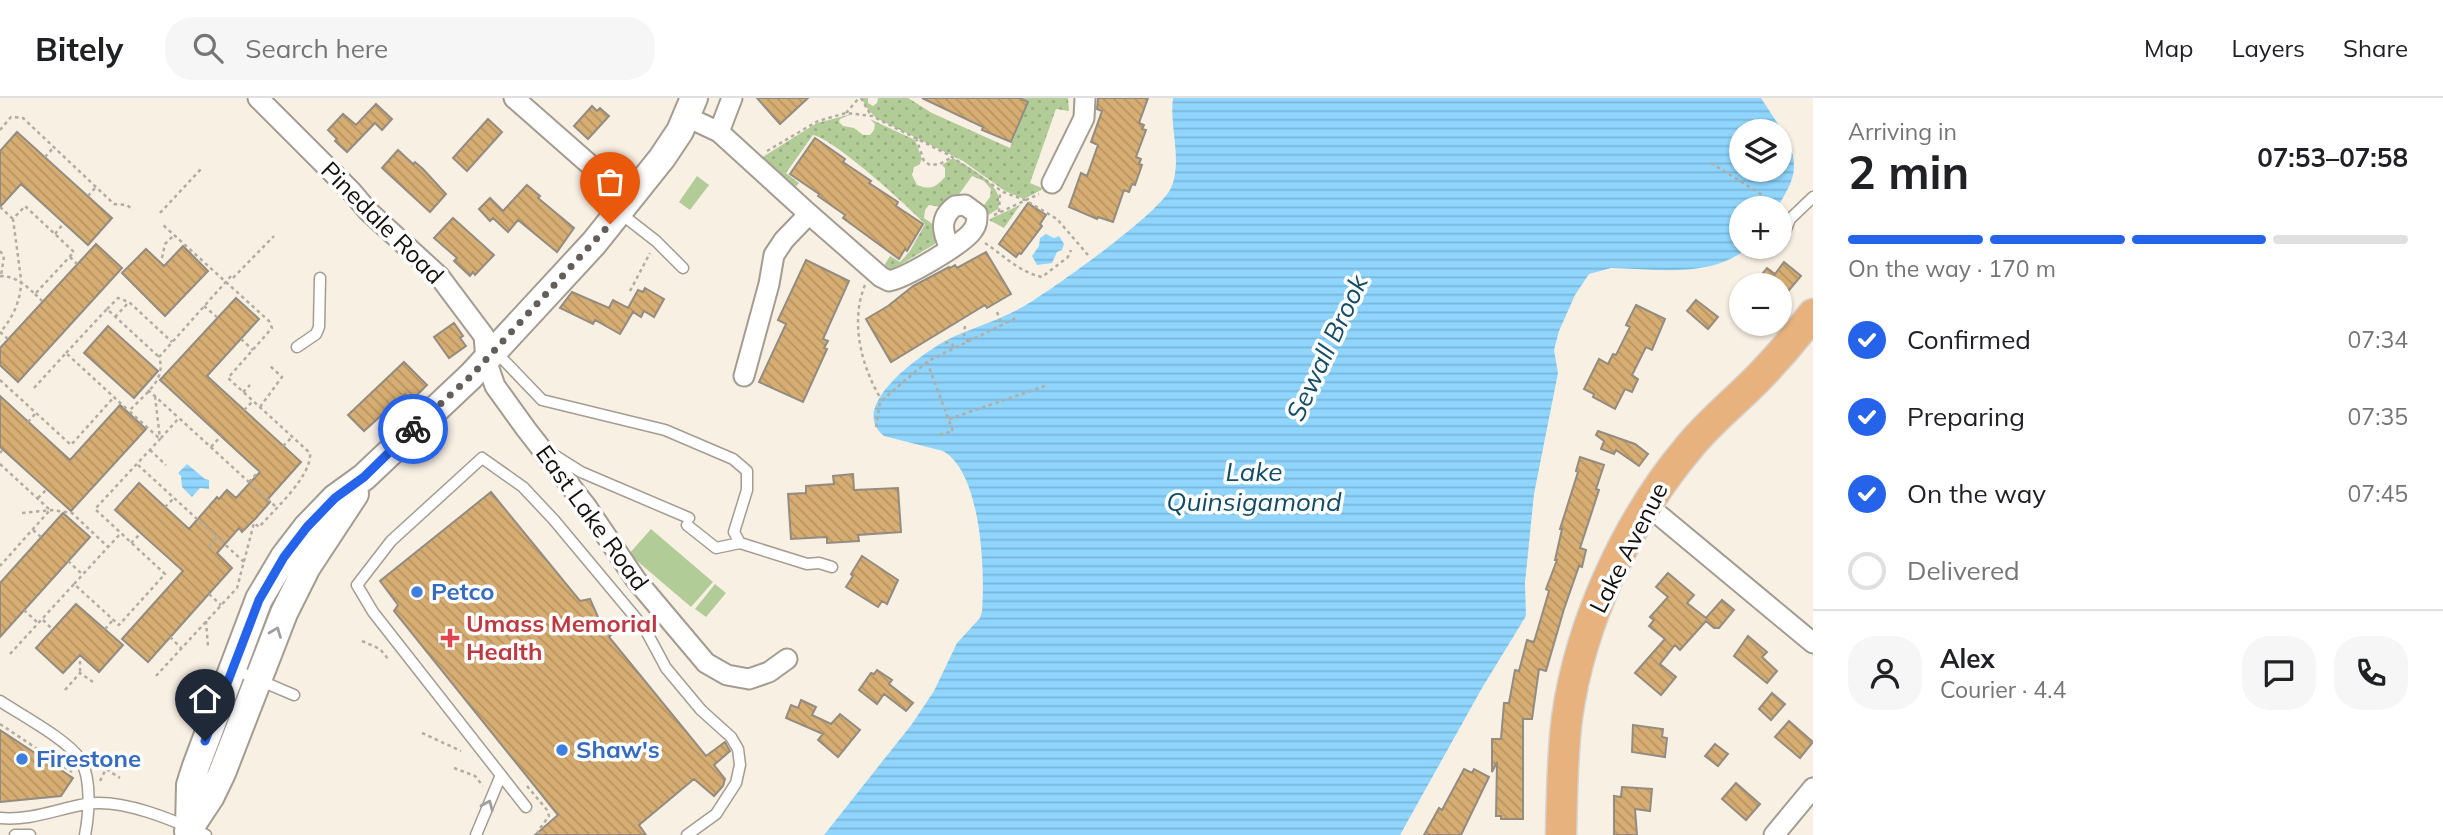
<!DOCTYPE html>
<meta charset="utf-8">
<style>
body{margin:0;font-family:Mulish,sans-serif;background:#f6f6f6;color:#202124;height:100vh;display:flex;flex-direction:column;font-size:26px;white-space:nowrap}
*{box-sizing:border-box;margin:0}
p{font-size:23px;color:#757577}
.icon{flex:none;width:38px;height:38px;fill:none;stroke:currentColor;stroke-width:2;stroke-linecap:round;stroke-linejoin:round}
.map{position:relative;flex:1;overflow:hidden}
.sheet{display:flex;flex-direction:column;background:#fff;width:630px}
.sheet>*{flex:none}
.buttons{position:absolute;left:1729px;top:21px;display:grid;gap:14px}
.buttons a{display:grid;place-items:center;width:63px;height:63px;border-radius:50%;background:#fff;box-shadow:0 2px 5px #0004;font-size:35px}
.pin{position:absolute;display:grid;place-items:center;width:60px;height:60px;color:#fff;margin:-72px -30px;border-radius:50% 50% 50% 0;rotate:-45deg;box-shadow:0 0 7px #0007}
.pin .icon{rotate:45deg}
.courier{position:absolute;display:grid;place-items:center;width:70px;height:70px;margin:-35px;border:5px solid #2563eb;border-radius:50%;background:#fff;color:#222;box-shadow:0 2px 9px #0007}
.overview em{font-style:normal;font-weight:700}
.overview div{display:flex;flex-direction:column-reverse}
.overview{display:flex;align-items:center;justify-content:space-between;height:119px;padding:0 35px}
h1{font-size:46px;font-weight:700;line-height:52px}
.bar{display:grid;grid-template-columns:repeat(4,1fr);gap:10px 7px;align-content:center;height:84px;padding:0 35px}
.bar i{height:9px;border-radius:5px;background:#e0e0e0}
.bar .active{background:#2563eb}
.bar p{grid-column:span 4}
.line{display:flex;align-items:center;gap:18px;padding:0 35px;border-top:2px solid #e0e0e0}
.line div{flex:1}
.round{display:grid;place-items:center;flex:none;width:74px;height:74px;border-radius:28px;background:#f6f6f6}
ol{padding:0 35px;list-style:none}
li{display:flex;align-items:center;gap:21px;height:77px}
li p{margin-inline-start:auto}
li .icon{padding:7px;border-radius:50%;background:#2563eb;color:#fff;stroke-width:4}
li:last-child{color:#757577}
li i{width:38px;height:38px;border:4px solid #e0e0e0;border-radius:50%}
header{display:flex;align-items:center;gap:42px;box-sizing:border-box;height:98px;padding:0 35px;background:#fff;border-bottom:2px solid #e0e0e0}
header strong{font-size:33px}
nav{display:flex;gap:38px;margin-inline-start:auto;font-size:24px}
.search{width:490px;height:63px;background:#f6f6f6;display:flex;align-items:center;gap:18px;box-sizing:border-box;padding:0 24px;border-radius:28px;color:#757577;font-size:26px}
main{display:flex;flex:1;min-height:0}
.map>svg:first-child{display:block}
.grass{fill:url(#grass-dots)}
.pitch{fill:#b2cc98}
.water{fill:url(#water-rules);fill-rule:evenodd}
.building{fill:url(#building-back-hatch);stroke:#948c81;stroke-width:2}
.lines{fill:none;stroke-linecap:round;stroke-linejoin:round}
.service-casing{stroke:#a59c91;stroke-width:13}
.minor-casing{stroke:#a59c91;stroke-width:23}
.secondary-casing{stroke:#a59c91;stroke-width:30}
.primary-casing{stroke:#d5d4d3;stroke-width:33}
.path{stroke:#b3aca3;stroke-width:2.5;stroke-dasharray:3.5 3.5;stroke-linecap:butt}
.service{stroke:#fff;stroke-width:10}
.minor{stroke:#fff;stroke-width:19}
.secondary{stroke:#fff;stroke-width:26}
.primary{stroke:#e8b27f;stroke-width:30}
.oneway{stroke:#a19f9e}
.done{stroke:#645e58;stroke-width:7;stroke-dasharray:0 12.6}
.route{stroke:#2563eb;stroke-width:9}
.shop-dot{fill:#3f7fe0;stroke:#fefefe;stroke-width:2.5}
.health-dot{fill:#e0444e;stroke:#fefefe;stroke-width:2.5}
.labels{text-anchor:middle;stroke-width:7;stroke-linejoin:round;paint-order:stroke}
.street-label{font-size:24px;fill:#13100c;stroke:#fefefe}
.shop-label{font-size:24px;font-weight:bold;fill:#366cbe;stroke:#fefefe;text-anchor:start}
.health-label{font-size:24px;font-weight:bold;fill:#be3a42;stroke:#fefefe;text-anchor:start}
.water-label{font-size:26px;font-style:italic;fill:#144c66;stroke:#fefefe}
</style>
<header>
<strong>Bitely</strong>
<div class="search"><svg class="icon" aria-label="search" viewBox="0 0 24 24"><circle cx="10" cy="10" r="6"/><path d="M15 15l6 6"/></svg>Search here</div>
<nav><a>Map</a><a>Layers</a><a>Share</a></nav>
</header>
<main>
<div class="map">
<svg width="1813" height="737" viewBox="0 0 1813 737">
<defs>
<pattern id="grass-dots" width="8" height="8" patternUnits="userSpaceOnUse" patternTransform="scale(1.75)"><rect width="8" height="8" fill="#b2cc98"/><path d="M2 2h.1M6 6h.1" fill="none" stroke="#98ae82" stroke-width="1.8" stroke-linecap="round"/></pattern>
<pattern id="water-rules" width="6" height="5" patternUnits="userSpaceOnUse" patternTransform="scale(1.75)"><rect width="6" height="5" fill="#8fd5fd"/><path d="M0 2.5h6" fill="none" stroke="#7ab6d8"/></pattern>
<pattern id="building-back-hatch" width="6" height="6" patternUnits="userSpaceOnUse" patternTransform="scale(1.75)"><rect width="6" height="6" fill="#d6ad72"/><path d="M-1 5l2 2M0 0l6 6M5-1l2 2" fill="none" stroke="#b79462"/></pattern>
</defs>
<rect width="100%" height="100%" fill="#f9f0e4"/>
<path class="grass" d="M862 0H868V5L873 8 877 5 878 0H908L932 15 1010 50 1028 4 1020 0H1068L1069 13 1056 11 1030 85 1042 90 1041 92 1024 101 1005 93 963 63 876 20 865 8Z
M852 16 840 21 839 24 843 28 854 30 863 37H870L874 32 875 26 870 21 915 42 922 61 919 67 914 69 912 77 917 87C930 92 935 90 945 79V70L942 67 953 60C970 70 1007 88 998 111L985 119 981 111 990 99 991 91 984 83 972 78 955 102 941 109 929 107 925 112 924 120 934 127 938 134 935 146 893 171 884 172 882 171 890 158 900 164 910 153 925 126C908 108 834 41 813 37L786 75 799 85 790 95 758 62 817 25Z
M1020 107 1004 130 989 122 992 120Z"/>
<path class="pitch" d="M697 78 709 87 690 112 679 104Z
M651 431 713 484 691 509 629 456Z
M715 486 726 495 706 519 695 511Z"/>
<path class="water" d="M1173 0H1761C1773 20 1795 45 1794 69 1794 83 1784 98 1777 110H1741V149H1749C1711 181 1658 171 1611 170L1589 176 1575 197 1559 233 1554 252 1558 275 1534 396 1525 485 1526 518 1482 590 1400 737H824L912 626 934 593 957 545 980 520 982 513C985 474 982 375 943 353L884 338C846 308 923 255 947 242 973 229 1001 222 1026 207 1054 190 1159 116 1171 90 1183 62 1169 29 1173 0ZM1780 33V72H1741V33Z
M1046 136 1054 140 1059 138 1064 146 1062 152 1057 154 1052 165 1037 167 1032 158 1039 148 1040 140Z
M187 366 205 381 209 382V391L200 390 192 399 182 389 181 378 178 375Z"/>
<path class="building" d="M757 0H808L780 26Z
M922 0H1020L1028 4 1011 44 982 32 983 29Z
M1098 0H1148L1139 25 1144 27 1142 31 1146 32 1136 59 1141 61 1139 66 1142 67 1135 87 1132 86 1129 94 1124 92 1113 124 1098 119 1097 121 1069 109 1081 75 1087 78 1098 47 1091 44 1102 13 1097 11Z
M376 6 392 21 382 32 375 25 347 54 335 43 337 41 328 32 343 16 356 27Z
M592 8 597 13 600 10 609 18 588 41 574 28Z
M488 21 502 34 467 73 453 60Z
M17 34 112 120 88 147 21 86 0 109V53Z
M815 40 845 61 843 64 871 83 869 85 898 104 896 108 923 126 907 153 905 151 899 161 843 120 845 117 818 98 819 96 790 76Z
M398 52 413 66 415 64 423 71 446 96 430 114 382 70Z
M527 87 540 98 538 100 574 130 557 154 518 122 508 134 493 120 490 123 479 111 490 100 503 113Z
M1028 105 1046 117 1040 126 1042 128 1021 156 1019 155 1016 159 999 146Z
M453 120 494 157 475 177 473 174 470 178 454 163 457 160 434 140Z
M96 146 122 170 18 284 0 267V250Z
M183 148 208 173 165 218 122 175 146 151 164 168Z
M986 154 1011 196 987 210 985 207 891 264 866 221 888 208 913 188 949 169 950 170 955 167 957 170Z
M806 162 849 183 823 241 828 243 824 250 827 251 803 304 759 284 786 226 778 222Z
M1784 164 1801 178 1780 203V187H1753L1767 170 1775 176Z
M645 190 664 201 654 219 644 213 641 219 633 214 620 236 595 222 593 226 560 210 572 194 609 210 613 202 628 210 638 192 643 194Z
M236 200 259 221 207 278 301 364 267 402 270 404 256 420 242 434 239 430 217 455 232 470 148 564 122 541 183 473 115 412 139 385 189 431 217 399 219 401 227 392 236 400 260 374 160 282Z
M1696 202 1718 219 1708 231 1687 213Z
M1636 207 1665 221 1652 252 1646 249 1632 277 1638 281 1632 294 1625 291 1615 311 1593 299 1594 296 1584 291 1599 261 1608 266 1613 256 1616 257 1630 229 1626 227Z
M454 225 463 238 460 240 466 248 449 260 434 239Z
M108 228 158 273 134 300 84 255Z
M404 264 427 287 411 303 405 296 364 333 348 317Z
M0 298 70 362 120 307 146 331 71 413 0 349Z
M1598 333 1635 346 1648 356 1639 368 1616 352 1614 356 1601 351 1604 343 1596 337Z
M1580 359 1604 367 1596 391 1599 392 1580 450 1586 452 1582 469 1579 468 1564 511 1546 573 1539 571 1532 621H1523V721H1501V718H1496L1497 664 1492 674V641H1501L1504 605H1509L1515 572 1519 573 1527 542 1534 544 1549 493 1546 491 1557 462H1555L1562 431H1560L1578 374 1576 373Z
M853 376 854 392 898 390 901 434 858 437 859 443 827 445V439L791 441 788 396 806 395V388L834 386 833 378Z
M491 394 580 503 590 501 598 519 612 536 609 539 706 658 725 644 730 653 714 667 725 681 723 688 714 698 694 681 639 727 646 737H535L558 717 394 513 398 507 380 483Z
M63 415 90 439 0 539V485Z
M862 458 898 482 887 506 882 503 878 509 846 489 853 478 851 476Z
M1668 475 1694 497 1687 505 1706 520 1722 502 1734 512 1719 530H1714L1706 523 1680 552 1675 547 1660 566 1676 579 1661 597 1635 575 1665 541 1649 528 1654 522 1650 519 1668 499 1656 489Z
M76 506 123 547 99 574 80 557 63 575 36 550Z
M1748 538 1767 554 1762 559 1777 573 1767 585 1734 558Z
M877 572 892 582 889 586 913 605 906 613 884 596 877 606 859 592 871 575 874 576Z
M1772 595 1785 606 1771 622 1759 611Z
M801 602 816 609 812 617 831 626 840 616 860 632 838 659 818 642 823 636 786 620 791 607 798 610Z
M1789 623 1813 644 1800 660 1775 639Z
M1633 627 1663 631 1662 639 1667 640 1665 659 1632 654Z
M0 632 73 680 61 698 0 704Z
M1715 646 1728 656 1718 668 1705 658Z
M1464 671 1472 675 1474 671 1489 679 1461 737H1424L1439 710 1442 712Z
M1736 685 1760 706 1746 722 1722 701Z
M1622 689 1652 691 1650 713 1635 711 1637 737H1614V698L1621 699Z"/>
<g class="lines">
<g class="service-casing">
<path id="service" d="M620 115 656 143 683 170
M1783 139 1790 121 1813 99
M297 249 316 236 319 229 320 180
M495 253 542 302 665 332 733 361 747 373V392L734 434 740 445 807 466 819 465 832 469
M554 357 581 374 689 420
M687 427 716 450 740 445
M233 571 294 597
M0 603C21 617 68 642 80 661 92 680 89 716 85 737
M526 709 373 514 357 487 391 443 482 360 523 389 554 422 645 531 666 570 701 612 731 639 738 651 740 667 736 685 716 716 687 737
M0 720C30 723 57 711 86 706 122 700 173 722 206 737
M15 737H30
M476 737 501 677"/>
</g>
<g class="minor-casing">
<path id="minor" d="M258 0 351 93 368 113 439 178 484 238 486 262 495 288 526 331 586 408 636 482 706 565 727 577 749 581 769 574 787 561
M514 0 630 102
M687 19 719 34 809 116 784 142 774 157 769 186 744 278
M719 34 732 0
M1052 85 1084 20 1085 0
M809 116 881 179 889 183C905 180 964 146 973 132 977 127 977 122 977 116L965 107 955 108C939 120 942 134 950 150
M1647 407 1813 545
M1774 737 1813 690"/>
</g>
<g class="secondary-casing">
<path id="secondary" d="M189 730 190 687 196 668 259 501 284 459 307 429 335 400 364 379 471 278 594 145 662 60 680 33 694 0
M188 733 211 698 222 675 284 515 307 469 355 396"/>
</g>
<g class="primary-casing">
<path id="primary" d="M1561 737C1562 698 1562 659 1567 620 1580 525 1628 421 1690 348 1713 320 1741 299 1765 273 1782 255 1798 236 1813 216"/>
</g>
<path class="path" d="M861 0 870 16
M846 15 859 0
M0 32 11 19 23 20 114 106 127 107 133 112
M916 40 924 63 930 67 940 66 952 59
M767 53 818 23 846 15 872 18 949 57 1003 94 1025 102 1057 121 1088 157
M45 59 54 49
M1711 65 1783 110
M88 98 96 89
M0 109 13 121
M999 114 1000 94
M160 115 201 71
M994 117 1039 96
M55 136 64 125
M985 145C1003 157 1019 174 1042 179L1068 159 1071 152
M0 153 4 158 1 178
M70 159 77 166
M162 160 165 146 174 137
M0 178C15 178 24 186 35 196L74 154 25 108 13 121 21 181C22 199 13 221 0 234
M231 178 159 259C167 282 144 297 129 313L160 341 179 320 276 409
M233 180 274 138
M865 187C850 223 861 268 881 301
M630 193 650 155
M35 196 43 204
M204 208 218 220
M107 211 118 200 129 204 172 244
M997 214 1002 227
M115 219 129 204
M965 228 964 237 968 244
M0 234 8 241
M241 241 253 252
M945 244 952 246 954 250
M66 255 107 211 159 259
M927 264 953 333 939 337
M0 282 71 347 114 299
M34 290 66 255 129 313
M148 292 179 320
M243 294 250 287
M260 309 282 279 269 267
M244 312 253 303
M949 321 1045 288
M28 324 35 316
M876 329 880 304 928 263 1016 220
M283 348 292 339
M211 349 221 338
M150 352 166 367
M0 355 3 351
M0 366 50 412 0 468
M138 367 244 464
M249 384 259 373
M38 400 47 391
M165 409 174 400
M22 415 52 412 72 415 108 449
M33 432 41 439
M131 445 141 435
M209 448 217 439
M68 463 83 477
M74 486 121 435
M209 496 221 507
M24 512 38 525
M43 522 53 532
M206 523 208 549
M105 531 112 523
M170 539 181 550
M362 543 380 551 389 562
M10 556 74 486 119 527 165 476 95 411 160 341 155 298
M80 563V574
M156 578 237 490 254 425 259 429C274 412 312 378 310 355L228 280 272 230 269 223 163 127
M65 592 80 575 93 584
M0 626 72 674
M422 635 461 653
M454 670 475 678 483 688
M100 683 106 671 120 680
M527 688 547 712 549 718 538 733 539 737"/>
<use href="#service" class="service"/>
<use href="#minor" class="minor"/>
<use href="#secondary" class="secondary"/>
<use href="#primary" class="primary"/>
</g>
<defs><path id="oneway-chevron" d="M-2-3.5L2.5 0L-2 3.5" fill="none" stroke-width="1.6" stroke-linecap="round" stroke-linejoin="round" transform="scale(1.75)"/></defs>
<g class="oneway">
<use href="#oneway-chevron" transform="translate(276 534) rotate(-69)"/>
<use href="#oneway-chevron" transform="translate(488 707) rotate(-67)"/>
</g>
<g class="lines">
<path class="done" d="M413 331 471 278 610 126"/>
<path class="route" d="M205 643 259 502 284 459 307 429 335 400 364 379 413 331"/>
</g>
<g class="shop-dot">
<circle cx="417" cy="494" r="7"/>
<circle cx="562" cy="652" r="7"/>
<circle cx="22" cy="661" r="7"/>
</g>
<path class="health-dot" d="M446.5 529.5h7v7h7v7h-7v7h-7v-7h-7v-7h7z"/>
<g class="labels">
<g class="street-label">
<text transform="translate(382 125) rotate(45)" y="8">Pinedale Road</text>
<text transform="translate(592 420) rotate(54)" y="8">East Lake Road</text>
<text transform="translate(1629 450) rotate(-63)" y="8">Lake Avenue</text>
</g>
<g class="shop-label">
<text x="431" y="502">Petco</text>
<text x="576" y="660">Shaw's</text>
<text x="36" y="669">Firestone</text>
</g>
<g class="health-label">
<text x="466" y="534">Umass Memorial<tspan x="466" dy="28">Health</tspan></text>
</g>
<g class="water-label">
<text transform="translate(1327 250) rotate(-65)" y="9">Sewall Brook</text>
<text x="1254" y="383">Lake<tspan x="1254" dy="30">Quinsigamond</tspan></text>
</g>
</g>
</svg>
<div class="buttons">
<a><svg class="icon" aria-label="layers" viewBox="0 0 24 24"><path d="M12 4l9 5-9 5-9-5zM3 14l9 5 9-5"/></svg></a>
<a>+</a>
<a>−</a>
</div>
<div class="pin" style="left:610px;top:126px;background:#ea580c"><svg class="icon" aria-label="bag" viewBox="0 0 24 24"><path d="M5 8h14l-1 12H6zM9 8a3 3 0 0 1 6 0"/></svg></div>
<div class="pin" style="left:205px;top:643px;background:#1f2937"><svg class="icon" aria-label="home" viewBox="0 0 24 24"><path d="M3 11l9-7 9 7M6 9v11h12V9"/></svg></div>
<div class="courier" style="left:413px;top:331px"><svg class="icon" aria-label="bike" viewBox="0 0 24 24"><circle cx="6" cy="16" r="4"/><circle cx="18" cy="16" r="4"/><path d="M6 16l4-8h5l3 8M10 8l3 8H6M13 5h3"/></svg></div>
</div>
<section class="sheet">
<div class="overview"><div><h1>2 min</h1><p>Arriving in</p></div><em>07:53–07:58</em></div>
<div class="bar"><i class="active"></i><i class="active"></i><i class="active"></i><i></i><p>On the way · 170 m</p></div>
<ol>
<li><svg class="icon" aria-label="check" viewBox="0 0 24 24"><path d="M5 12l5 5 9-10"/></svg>Confirmed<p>07:34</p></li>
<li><svg class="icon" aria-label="check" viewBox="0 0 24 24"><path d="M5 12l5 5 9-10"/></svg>Preparing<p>07:35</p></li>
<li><svg class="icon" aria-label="check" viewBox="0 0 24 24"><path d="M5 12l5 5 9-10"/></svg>On the way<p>07:45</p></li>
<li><i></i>Delivered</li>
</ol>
<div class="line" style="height:126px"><a class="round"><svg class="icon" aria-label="person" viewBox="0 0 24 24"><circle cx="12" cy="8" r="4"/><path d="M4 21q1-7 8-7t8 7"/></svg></a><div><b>Alex</b><p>Courier · 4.4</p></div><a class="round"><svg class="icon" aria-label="chat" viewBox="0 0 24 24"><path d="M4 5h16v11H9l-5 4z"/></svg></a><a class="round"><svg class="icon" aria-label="phone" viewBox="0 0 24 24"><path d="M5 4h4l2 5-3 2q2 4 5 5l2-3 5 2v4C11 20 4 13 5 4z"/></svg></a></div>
</section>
</main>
